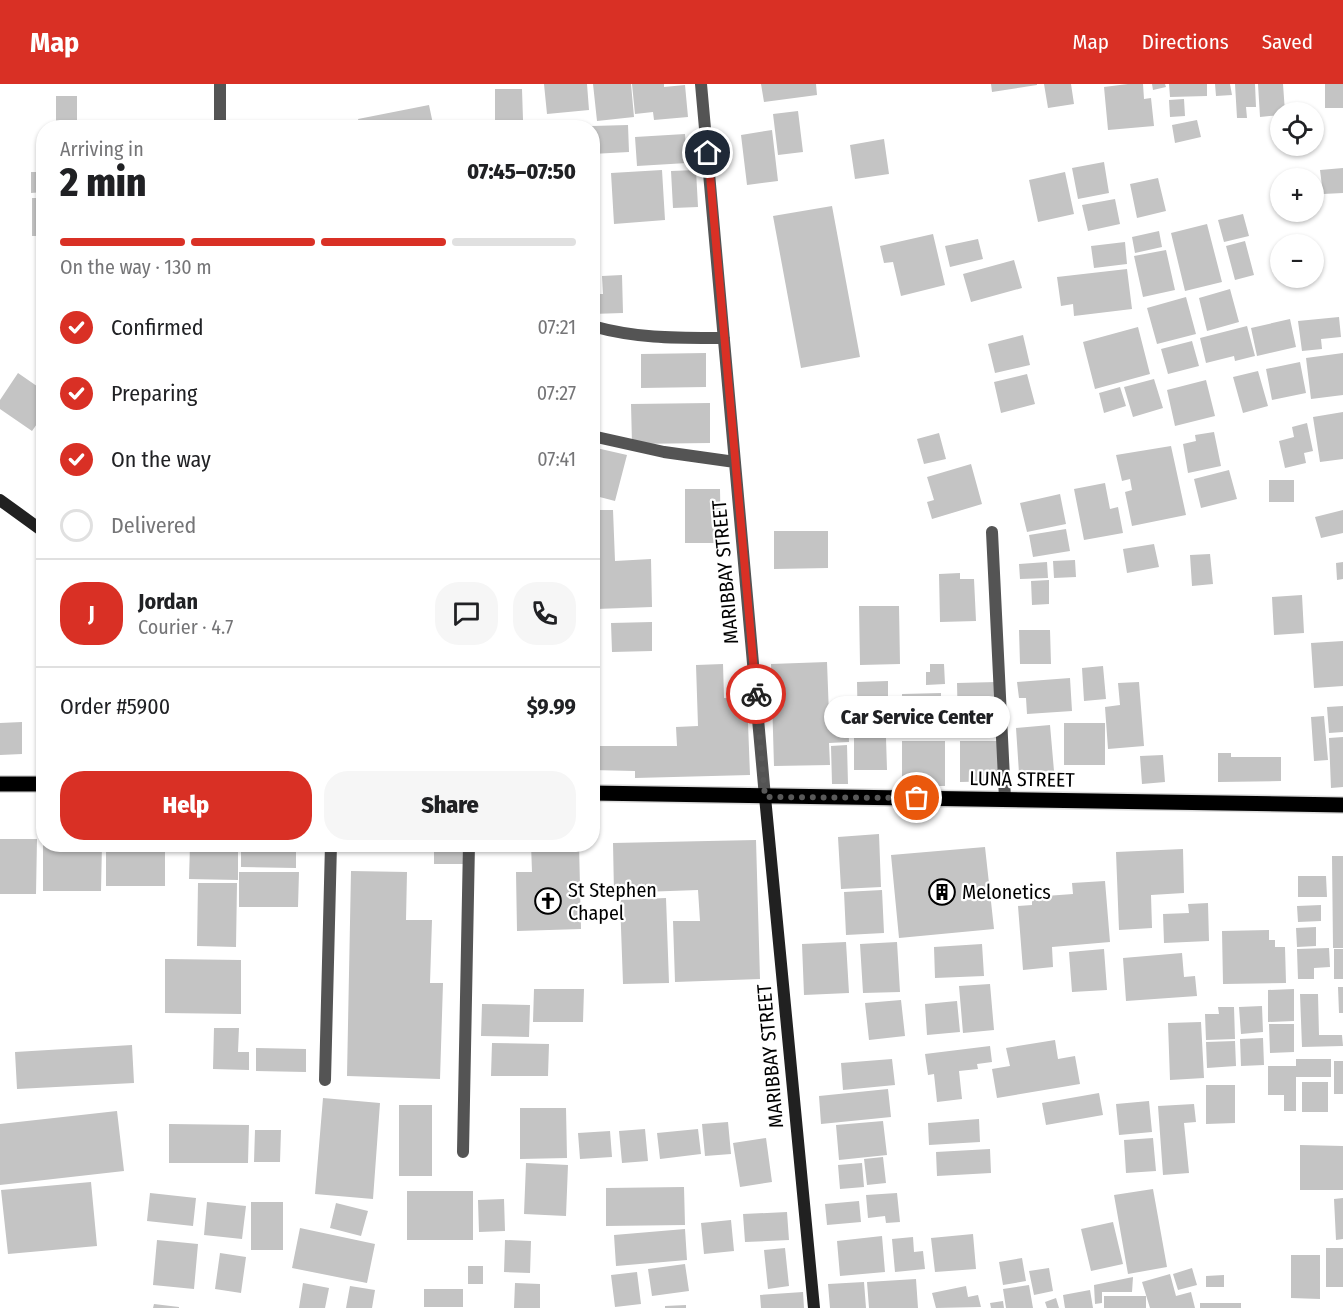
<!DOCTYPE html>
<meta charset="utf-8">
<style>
body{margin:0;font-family:"Fira Sans Condensed",sans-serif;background:#f6f6f6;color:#202124;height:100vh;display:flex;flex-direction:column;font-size:22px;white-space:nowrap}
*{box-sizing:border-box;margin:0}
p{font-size:20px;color:#757577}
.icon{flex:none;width:33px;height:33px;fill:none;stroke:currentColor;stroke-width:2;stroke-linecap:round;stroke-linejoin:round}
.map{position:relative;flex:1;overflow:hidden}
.panel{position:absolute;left:36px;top:36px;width:564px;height:732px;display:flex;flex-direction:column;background:#fff;border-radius:24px;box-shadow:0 2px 4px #0004}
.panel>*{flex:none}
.tools{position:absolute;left:1270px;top:18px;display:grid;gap:12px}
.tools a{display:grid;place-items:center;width:54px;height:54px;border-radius:50%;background:#fff;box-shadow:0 2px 4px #0004;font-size:30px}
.pin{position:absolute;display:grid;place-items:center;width:51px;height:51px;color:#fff;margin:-26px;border:3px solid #fff;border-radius:50%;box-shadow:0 2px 6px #0007}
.courier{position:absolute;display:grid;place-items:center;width:60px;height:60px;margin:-30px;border:4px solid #d93025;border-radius:50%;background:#fff;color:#222;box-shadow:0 2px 8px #0007}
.bubble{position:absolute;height:42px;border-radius:21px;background:#fff;box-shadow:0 2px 4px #0004;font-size:20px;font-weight:800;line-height:42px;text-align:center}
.head em{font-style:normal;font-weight:800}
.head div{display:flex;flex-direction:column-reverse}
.head{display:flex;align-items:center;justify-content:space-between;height:102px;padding:0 24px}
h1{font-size:39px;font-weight:800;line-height:45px}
.bar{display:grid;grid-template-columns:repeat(4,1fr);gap:9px 6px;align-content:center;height:72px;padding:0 24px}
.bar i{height:8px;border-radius:4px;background:#e0e0e0}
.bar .selected{background:#d93025}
.bar p{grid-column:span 4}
.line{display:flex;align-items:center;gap:15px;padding:0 24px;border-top:2px solid #e0e0e0}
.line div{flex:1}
.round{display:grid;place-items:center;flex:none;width:63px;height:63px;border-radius:24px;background:#f6f6f6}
ol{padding:0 24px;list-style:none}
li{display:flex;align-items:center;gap:18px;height:66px}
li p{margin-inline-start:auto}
li .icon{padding:6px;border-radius:50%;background:#d93025;color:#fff;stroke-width:4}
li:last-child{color:#757577}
li i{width:33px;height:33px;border:3px solid #e0e0e0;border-radius:50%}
.action{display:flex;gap:12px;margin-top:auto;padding:12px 24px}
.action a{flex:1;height:69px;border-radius:24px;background:#d93025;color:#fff;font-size:24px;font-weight:800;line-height:69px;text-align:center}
.action a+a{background:#f6f6f6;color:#202124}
header{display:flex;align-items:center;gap:36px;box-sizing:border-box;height:84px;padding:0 30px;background:#d93025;color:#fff}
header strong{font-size:28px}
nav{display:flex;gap:33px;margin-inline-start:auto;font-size:21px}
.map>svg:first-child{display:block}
.building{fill:#c4c4c4}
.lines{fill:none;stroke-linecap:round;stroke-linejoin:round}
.primary-casing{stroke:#dbdbdb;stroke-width:18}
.lane{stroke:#545454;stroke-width:12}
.street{stroke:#545454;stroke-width:12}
.secondary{stroke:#212121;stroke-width:12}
.primary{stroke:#000;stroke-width:15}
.done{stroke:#595959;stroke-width:6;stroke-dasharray:0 10.8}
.route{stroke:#d93025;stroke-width:8}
.labels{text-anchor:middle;stroke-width:4.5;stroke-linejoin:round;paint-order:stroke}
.street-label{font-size:20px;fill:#000;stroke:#fff}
.poi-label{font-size:20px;fill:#000;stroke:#fff;text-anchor:start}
</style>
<header>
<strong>Map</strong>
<nav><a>Map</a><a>Directions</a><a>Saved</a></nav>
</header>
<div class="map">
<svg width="1343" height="1224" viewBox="0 0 1343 1224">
<rect width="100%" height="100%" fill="#fff"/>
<path class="building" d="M544 0H587L589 26 547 30Z
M593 0H631L634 33 597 37Z
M632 0H664V3L685 1 688 33 654 36 653 28 635 30Z
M761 0H816L817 11 764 18Z
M991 0H1037V1L992 8Z
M1044 0H1071L1074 20 1048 24Z
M1128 0H1143L1144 15 1151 14 1154 42 1108 46 1104 3Z
M1152 0H1165L1166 3 1153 6Z
M1169 0H1207V12L1170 13Z
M1215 0H1230L1232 11 1216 12Z
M1235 0H1255L1256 23H1246L1247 34H1237Z
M1258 0H1283L1285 28H1281V31L1260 33Z
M1325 0H1343V24H1325Z
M495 5H522L523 36 495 37Z
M56 12H77V44H56Z
M1184 15 1185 32 1170 33 1169 16Z
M429 21 433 40 476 38V44H360L358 35Z
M798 27 803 68 778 71 773 30Z
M1197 36 1201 53 1175 59 1172 41Z
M628 41 629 68 592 70V42Z
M772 46 778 97 747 101 741 51Z
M685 50 687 79 637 82 635 53Z
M884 55 889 90 855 95 850 61Z
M1104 78 1109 109 1078 115 1072 84Z
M592 84H596L599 207H592Z
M1343 84V109L1323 110 1320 86Z
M662 86 665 136 614 140 611 89Z
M696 86 698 123 673 124 671 87Z
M31 88H44V108L31 109Z
M1065 88 1074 130 1038 138 1029 96Z
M1158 94 1166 127 1137 134 1130 100Z
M32 114H44V152H32Z
M1115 115 1120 140 1088 147 1082 121Z
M832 122 860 273 801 284 773 132Z
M1243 130 1249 152 1224 158 1218 136Z
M1207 140 1222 198 1185 207 1171 149Z
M1159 147 1162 163 1135 169 1132 153Z
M933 150 945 201 901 212 893 178 884 179 880 162Z
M978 155 983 175 950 183 945 162Z
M1245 157 1254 191 1235 196 1226 162Z
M1125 158 1127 180 1094 184 1091 162Z
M1166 166 1175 206 1143 213 1134 172Z
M1014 176 1022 204 971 218 963 190Z
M1127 185 1132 225 1074 232 1073 220 1061 222 1057 193Z
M622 191 623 229 592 230V210H603L602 192Z
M1230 205 1239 238 1207 247 1199 214Z
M1186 213 1196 250 1157 260 1147 224Z
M39 219H44V269H40Z
M1339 233 1341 253 1321 255 1322 265 1302 267 1298 237Z
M1290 235 1296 263 1257 272 1251 244Z
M1247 242 1255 272 1235 277 1234 272 1206 279 1200 254Z
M1138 243 1150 290 1095 305 1083 258Z
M1023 251 1030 281 995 289 988 260Z
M1192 257 1199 282 1168 290 1161 265Z
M706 269V303L641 304V270Z
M1343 269V311L1311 315 1306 274Z
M1300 278 1306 309 1272 316 1266 285Z
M1258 287 1268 322 1243 329 1233 293Z
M18 289 44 307V330L32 347 0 325V316Z
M1027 290 1035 320 1001 329 994 298Z
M1154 295 1163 324 1133 333 1124 303Z
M1206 296 1215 332 1175 342 1167 306Z
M1120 303 1126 322 1104 329 1099 309Z
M710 319V359L632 360 631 320Z
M1343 328V375L1320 378 1313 333Z
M1307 339 1313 367 1304 369 1306 379 1285 384 1279 357 1294 353 1292 343Z
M1214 348 1221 382 1188 389 1183 360 1196 357 1195 351Z
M939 349 946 375 924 380 917 355Z
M1171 362 1186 431 1132 442 1125 408 1132 406 1130 395 1122 397 1116 371Z
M592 363 627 371 615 417 592 411Z
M971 380 982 420 932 435 927 418 934 416 927 393Z
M1229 386 1237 415 1201 424 1194 395Z
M1269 396H1294V418H1269Z
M1105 399 1110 425 1118 423 1123 449 1084 456 1074 405Z
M685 405H720L721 459H685Z
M1060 410 1066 440 1027 448 1020 419Z
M592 426H613L615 477 651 475 652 523 596 525Z
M1343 426V449L1321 454 1315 433Z
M1066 445 1070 467 1033 473 1029 451Z
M774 447H828V484L774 485Z
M1154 460 1159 483 1127 489 1123 465Z
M1210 470 1213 500 1192 502 1190 471Z
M1075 476 1076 493 1054 494 1053 477Z
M1047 478 1048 494 1020 495 1019 480Z
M1343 478V495L1337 496 1336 479Z
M960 489V495H974L976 537 940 538 939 490Z
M1049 496V520L1032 521 1031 497Z
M1302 511 1304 549 1274 551 1272 513Z
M859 522H899L900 580 860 581Z
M652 538V567L612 568 611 539Z
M1019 546H1050L1051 580H1020Z
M1343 557V602L1314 604 1311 559Z
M827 578 829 631 848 630 849 658 829 659 830 681 774 682 771 580Z
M723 580 724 614 747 613 750 691 635 694V687L592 686V662H677L676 643 698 642 696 581Z
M930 580H944L945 600 926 601V588H930Z
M1103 582 1106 615 1084 617 1082 584Z
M1070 594 1072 627 1027 630 1026 614H1019L1017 598Z
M888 597V650L858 651 857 598Z
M997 598 998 644 958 645 957 599Z
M1139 598 1144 662 1108 665 1105 623 1120 621 1118 599Z
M941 609V628L902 629V610Z
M1343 622V648L1329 649 1327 623Z
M1324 632 1328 676 1314 677 1311 633Z
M904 633H948V650H904Z
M22 638V670L0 671V639Z
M1064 639H1105V681H1064Z
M1050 641 1054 687 1019 689 1016 644Z
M1343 653V703L1331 704 1329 654Z
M854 654H886L887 686H854Z
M902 657H945V702H913V694H902Z
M960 657H1002V697L960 698Z
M847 661 848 700H832L831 662Z
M1218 669H1231V673H1281V697L1218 698Z
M1163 671 1165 698 1142 700 1140 672Z
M879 750 881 803 841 805 838 753Z
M0 755H37L36 810H0Z
M756 756 760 895 675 898 673 837H700L698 806 614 809 613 759Z
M43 760H102L101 807H43Z
M106 760H165V802H106Z
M190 760H238V796L189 795Z
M241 760H296V784L241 783Z
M531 760H579L581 845 517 847 516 788H532Z
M434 761H465V780H434Z
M985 763 994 845 899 854 891 771Z
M1183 765 1184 809 1151 811 1152 844 1119 846 1116 768Z
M1332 772H1343V864H1333Z
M351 787 407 788 406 836H432L430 899H443L440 995 347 992Z
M239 788H299L298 823H239Z
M1298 792H1326L1327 813H1298Z
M1105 797 1110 858 1052 863 1053 883 1023 886 1018 822 1032 821V813L1073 810 1072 799Z
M198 799H237L236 863 197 862Z
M882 806 884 849 846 851 844 808Z
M666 814 669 899 623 900 620 816Z
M1208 819 1209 857 1164 859 1163 830 1189 829 1188 820Z
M1321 821V837L1298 838 1297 822Z
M1316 843V862L1297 863 1296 844Z
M1269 846V856H1275V863H1285L1286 899 1223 900 1222 847Z
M846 858 849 909 804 911 802 860Z
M897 858 900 908 863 909 860 860Z
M982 860 984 892 935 894 934 863Z
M1329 864 1330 883 1314 884V895H1298L1297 865Z
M1104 865 1107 906 1072 908 1069 868Z
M1334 865H1343V895H1334Z
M1182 869 1184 893 1195 892 1197 912 1126 917 1123 874Z
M165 875 241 876V930L165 929Z
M990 900 994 946 963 949 959 902Z
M1338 903H1343V929H1339Z
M534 905H584L583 938H533Z
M1294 905V937L1268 938V906Z
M1300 910H1318L1319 951H1342L1343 962 1302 963Z
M901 916 905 952 869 956 865 919Z
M957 917 960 948 927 951 925 920Z
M482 920 530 921 529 953 481 952Z
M1262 922 1263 948 1241 950 1239 923Z
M1218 923H1234L1235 955 1206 956 1205 930H1219Z
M1201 938 1204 994 1170 996 1168 939Z
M1269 940H1294V968L1270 969Z
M214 944H239L238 968H249V986L213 985Z
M1263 954 1264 981 1241 982 1240 955Z
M1055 956 1058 975 1075 972 1080 1000 997 1014 992 985 1010 982 1006 964Z
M1235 957 1236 982 1207 984 1206 958Z
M492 959 549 960 548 992H491Z
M132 961 134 999 17 1005 15 968Z
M990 962 992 978 977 980 978 985 959 987 962 1015 937 1018 934 990 928 991 925 970Z
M256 964 306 965V988L256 987Z
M892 975 895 1001 843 1006 841 979Z
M1296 975H1331V993H1296V1027H1284V1011H1268V982H1296Z
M1334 977H1343V1010H1334Z
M1302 998H1328V1028H1302Z
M1206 1001H1235V1039L1206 1040Z
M888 1005 891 1033 821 1040 819 1012Z
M1099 1009 1103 1031 1046 1041 1042 1019Z
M323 1014 380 1019 373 1115 315 1110Z
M1149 1017 1152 1048 1119 1051 1116 1020Z
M1194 1020 1196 1038 1184 1039 1189 1089 1163 1091 1158 1022Z
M399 1021H432V1092H399Z
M520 1024H566L567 1074 520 1075Z
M117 1027 124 1087 0 1101V1040Z
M979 1035 980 1058 929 1061 928 1039Z
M883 1037 887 1071 839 1076 836 1041Z
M728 1038 731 1070 705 1072 702 1040Z
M169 1040 249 1041 248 1079H169Z
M645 1045 648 1077 622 1079 619 1047Z
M698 1045 701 1070 660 1075 657 1049Z
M255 1046H281L280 1078H254Z
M610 1047 612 1073 580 1075 578 1049Z
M766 1054 772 1098 740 1103 733 1059Z
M1153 1054 1156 1087 1126 1089 1124 1056Z
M1300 1061 1343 1062V1106H1300Z
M990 1065 991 1089 937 1092 936 1068Z
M883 1073 886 1099 867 1101 864 1075Z
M526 1079 568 1081 566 1132 524 1130Z
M862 1079 864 1103 840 1105 838 1081Z
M91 1098 97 1162 8 1170 1 1106Z
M684 1103 685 1141 606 1142V1104Z
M1153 1105 1167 1183 1128 1190 1114 1111Z
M407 1107H473V1156H407Z
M150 1109 196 1114 193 1142 147 1137Z
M897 1109 900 1138 886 1139 885 1132 868 1134 866 1111Z
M1343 1114V1155L1336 1156 1334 1115Z
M504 1115 505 1147 479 1148 478 1116Z
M859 1117 861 1138 827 1141 825 1120Z
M207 1118 246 1122 242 1155 204 1151Z
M251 1118H283V1166H251Z
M336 1119 368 1127 361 1152 330 1144Z
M787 1128 789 1156 745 1158 743 1130Z
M731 1136 734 1167 704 1170 701 1139Z
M1113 1138 1123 1180 1091 1187 1081 1145Z
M300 1144 375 1160 367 1199 292 1184Z
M685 1145 687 1176 616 1182 614 1151Z
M973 1150 976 1185 935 1188 931 1154Z
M882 1152 885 1188 840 1192 837 1157Z
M913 1153 914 1168 923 1167 925 1185 895 1188 892 1155Z
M157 1156 198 1160 194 1205 153 1201Z
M505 1156 531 1157 530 1189 504 1188Z
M785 1164 789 1202 768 1205 764 1166Z
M1326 1164H1343V1203H1326Z
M220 1169 246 1173 241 1209 215 1205Z
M1291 1171H1320V1215L1291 1214Z
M1022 1174 1026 1197 1003 1201 999 1178Z
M685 1180 689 1207 652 1212 648 1185Z
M468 1182H483V1200H468Z
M1049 1184 1053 1207 1034 1211 1029 1187Z
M1192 1184 1197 1201 1178 1206 1173 1190Z
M637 1188 641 1220 615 1223 611 1191Z
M1170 1190 1176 1212 1191 1208 1195 1224H1150L1142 1198Z
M1224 1191V1203H1206V1192Z
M1133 1193 1132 1208H1102V1219L1095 1220 1094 1201Z
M916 1195 918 1224H869L867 1198Z
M864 1198 866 1224H830L828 1200Z
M303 1199 329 1204 325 1224H299Z
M515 1199 540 1200V1224H514Z
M1029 1201 1033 1224H1006L1003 1205Z
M350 1202 375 1206 372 1224H346Z
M966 1202 968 1213 978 1211 981 1223 936 1224 932 1209Z
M424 1205H463V1223H424Z
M1090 1206 1093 1224H1065L1063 1211Z
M803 1208 804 1224H761L760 1211Z
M1104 1212H1146V1224H1104Z
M1056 1214 1059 1224H1047L1045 1218Z
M1003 1217 1004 1224H991L990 1219Z
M1200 1219H1241V1224H1200Z
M154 1220 179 1223V1224H153Z
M686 1221V1224H665V1222Z"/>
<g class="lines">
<g class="primary-casing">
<path id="primary" d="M0 700H44
M592 709 1343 721"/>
</g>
<path class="lane" d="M325 996 331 760
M463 1068 469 760"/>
<path class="street" d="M220 0V44
M701 0 765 713
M592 242C639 255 677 254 724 254
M592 352 664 368 735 378
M992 448 1005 715"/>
<path class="secondary" d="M0 416 44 448
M765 713 814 1224"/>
<use href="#primary" class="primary"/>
</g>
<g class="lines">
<path class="done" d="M756 610 765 713 917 714"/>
<path class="route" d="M708 69 756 610"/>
</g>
<defs>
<g id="building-ring" transform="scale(1.35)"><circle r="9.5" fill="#fff" stroke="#000" stroke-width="1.5"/><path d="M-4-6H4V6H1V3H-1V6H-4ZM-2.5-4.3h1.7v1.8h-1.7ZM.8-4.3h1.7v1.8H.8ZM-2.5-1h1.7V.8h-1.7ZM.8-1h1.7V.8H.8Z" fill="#000"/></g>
<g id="church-ring" transform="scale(1.35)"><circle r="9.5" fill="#fff" stroke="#000" stroke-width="1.5"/><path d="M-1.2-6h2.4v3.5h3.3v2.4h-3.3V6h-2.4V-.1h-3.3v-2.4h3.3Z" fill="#000"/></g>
</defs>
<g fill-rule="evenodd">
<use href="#building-ring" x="942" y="808"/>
<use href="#church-ring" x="548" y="817"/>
</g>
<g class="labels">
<g class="street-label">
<text transform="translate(725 488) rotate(-95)" y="7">MARIBBAY STREET</text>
<text transform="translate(1022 695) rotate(1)" y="7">LUNA STREET</text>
<text transform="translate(770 972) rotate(-95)" y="7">MARIBBAY STREET</text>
</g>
<g class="poi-label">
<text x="568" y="813">St Stephen<tspan x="568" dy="23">Chapel</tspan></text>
<text x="962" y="815">Melonetics</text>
</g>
</g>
</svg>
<div class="tools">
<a><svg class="icon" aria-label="locate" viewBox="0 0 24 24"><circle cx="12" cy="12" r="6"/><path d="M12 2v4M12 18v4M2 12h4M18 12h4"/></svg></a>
<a>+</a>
<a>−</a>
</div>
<div class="pin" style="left:917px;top:714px;background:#ea580c"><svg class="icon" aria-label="bag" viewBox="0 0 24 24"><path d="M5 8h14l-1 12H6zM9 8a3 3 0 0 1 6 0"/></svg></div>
<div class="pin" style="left:708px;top:69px;background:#1f2937"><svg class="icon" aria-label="home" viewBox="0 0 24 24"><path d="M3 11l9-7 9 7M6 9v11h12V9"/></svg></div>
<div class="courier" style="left:756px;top:610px"><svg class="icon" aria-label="bike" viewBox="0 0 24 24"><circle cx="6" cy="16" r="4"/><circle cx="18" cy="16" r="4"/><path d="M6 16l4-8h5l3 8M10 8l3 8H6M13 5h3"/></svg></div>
<div class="bubble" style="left:824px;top:612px;width:186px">Car Service Center</div>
<section class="panel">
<div class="head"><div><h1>2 min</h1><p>Arriving in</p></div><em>07:45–07:50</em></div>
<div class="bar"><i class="selected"></i><i class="selected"></i><i class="selected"></i><i></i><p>On the way · 130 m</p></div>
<ol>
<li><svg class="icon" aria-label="check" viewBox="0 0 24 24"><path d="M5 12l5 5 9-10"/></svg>Confirmed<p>07:21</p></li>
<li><svg class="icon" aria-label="check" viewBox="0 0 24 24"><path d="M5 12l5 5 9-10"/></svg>Preparing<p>07:27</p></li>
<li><svg class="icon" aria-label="check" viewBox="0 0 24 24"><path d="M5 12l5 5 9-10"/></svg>On the way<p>07:41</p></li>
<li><i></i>Delivered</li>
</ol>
<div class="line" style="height:108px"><b class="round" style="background:#d93025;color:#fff">J</b><div><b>Jordan</b><p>Courier · 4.7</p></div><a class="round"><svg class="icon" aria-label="chat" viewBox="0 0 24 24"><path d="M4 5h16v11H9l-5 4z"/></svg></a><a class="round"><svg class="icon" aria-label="phone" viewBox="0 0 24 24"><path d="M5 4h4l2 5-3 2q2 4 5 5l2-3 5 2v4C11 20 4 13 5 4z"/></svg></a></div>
<div class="line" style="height:78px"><div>Order #5900</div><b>$9.99</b></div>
<div class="action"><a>Help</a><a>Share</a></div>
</section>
</div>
